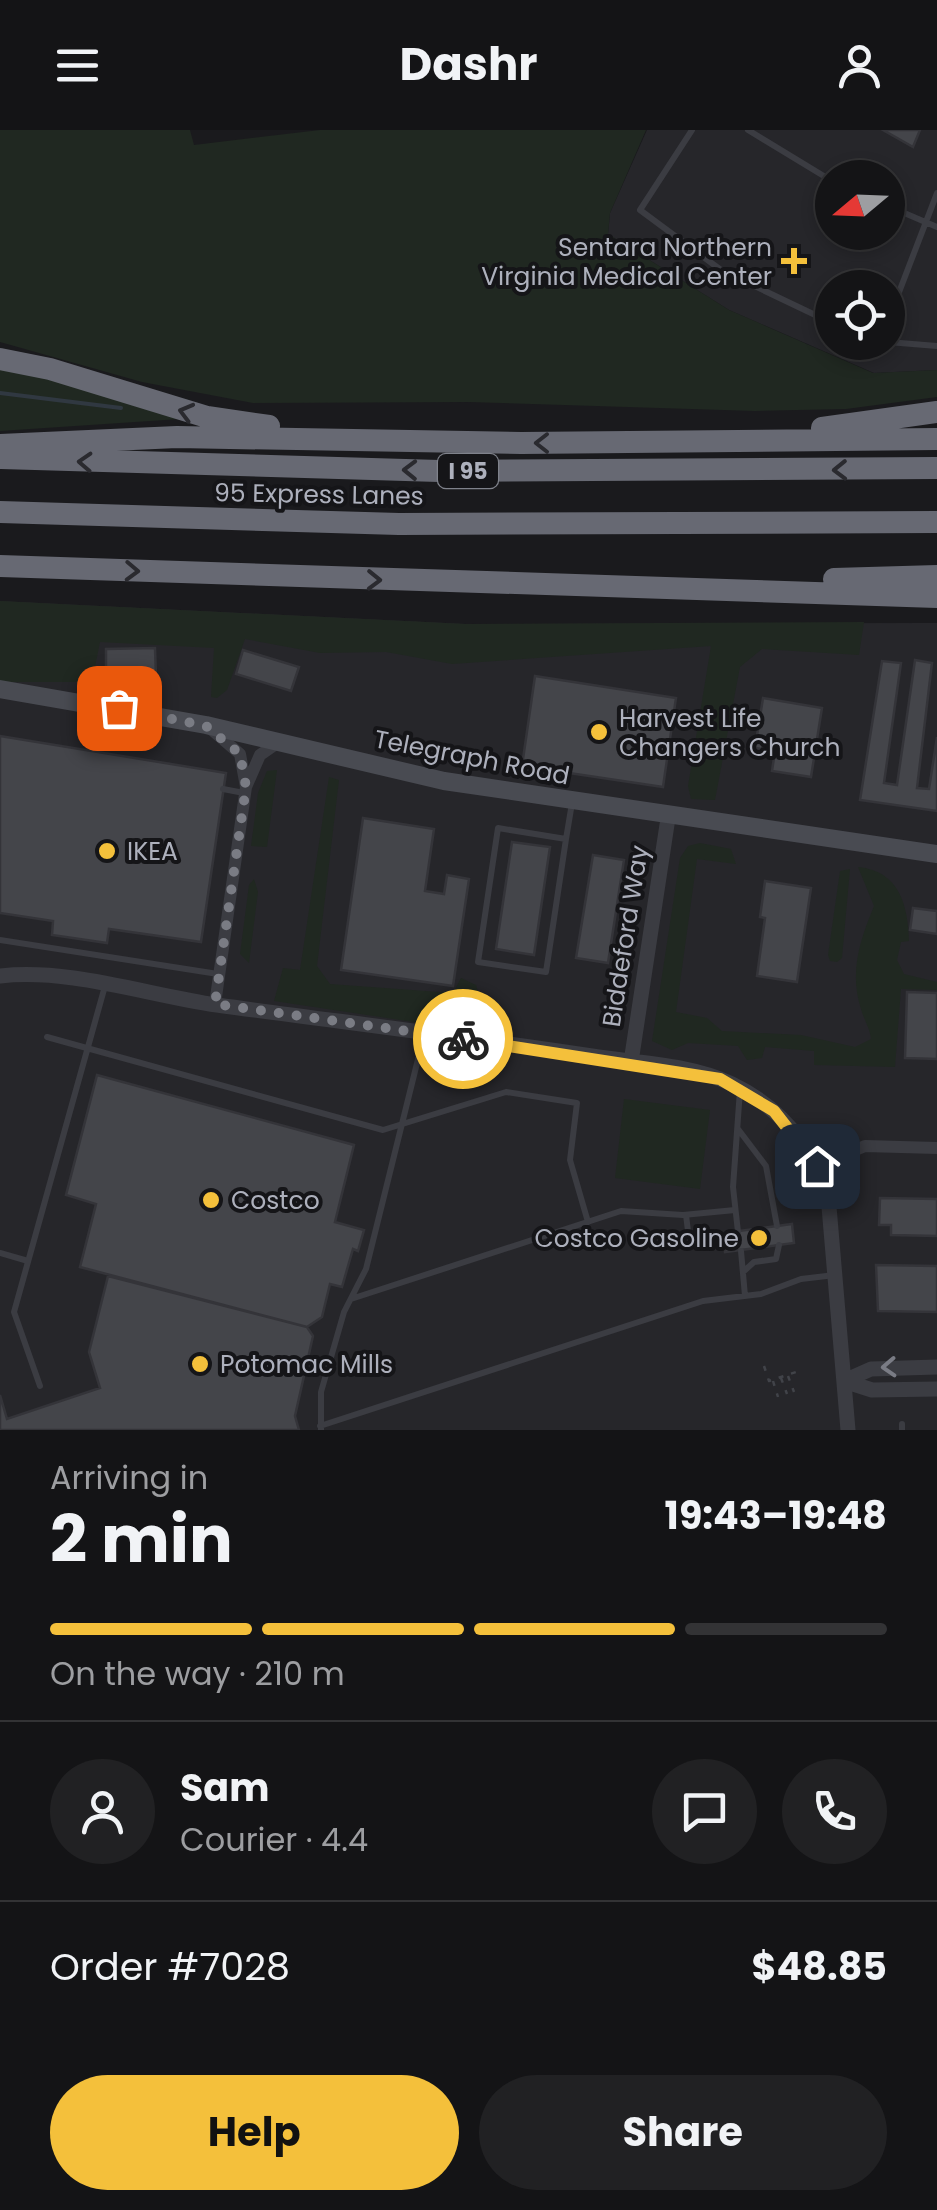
<!DOCTYPE html>
<meta charset="utf-8">
<style>
body{margin:0;font-family:Poppins,sans-serif;background:#212123;color:#f1f3f6;height:100vh;display:flex;flex-direction:column;font-size:38px;white-space:nowrap}
*{box-sizing:border-box;margin:0}
p{font-size:32px;color:#9d9ea1}
.icon{flex:none;width:55px;height:55px;fill:none;stroke:currentColor;stroke-width:2;stroke-linecap:round;stroke-linejoin:round}
.map{position:relative;height:1300px;overflow:hidden}
.sheet{display:flex;flex-direction:column;background:#141416;flex:1}
.sheet>*{flex:none}
.needle{width:65px;rotate:251deg}
.controls{position:absolute;left:815px;top:30px;display:grid;gap:20px}
.controls a{display:grid;place-items:center;width:90px;height:90px;border-radius:50%;background:#141416;box-shadow:0 5px 15px #0003,0 0 0 2px #333335;font-size:50px}
.pin{position:absolute;display:grid;place-items:center;width:85px;height:85px;color:#fff;margin:-42px;border-radius:20px;box-shadow:0 5px 15px #0006}
.courier{position:absolute;display:grid;place-items:center;width:100px;height:100px;margin:-50px;border:8px solid #f4c03b;border-radius:50%;background:#fff;color:#222;box-shadow:0 2px 12px #0007}
.overview em{font-style:normal;font-weight:700}
.overview div{display:flex;flex-direction:column-reverse}
.overview{display:flex;align-items:center;justify-content:space-between;height:170px;padding:0 50px}
h1{font-size:65px;font-weight:700;line-height:75px}
.bar{display:grid;grid-template-columns:repeat(4,1fr);gap:15px 10px;align-content:center;height:120px;padding:0 50px}
.bar i{height:12px;border-radius:8px;background:#333335}
.bar .selected{background:#f4c03b}
.bar p{grid-column:span 4}
.line{display:flex;align-items:center;gap:25px;padding:0 50px;border-top:2px solid #333335}
.line div{flex:1}
.round{display:grid;place-items:center;flex:none;width:105px;height:105px;border-radius:52px;background:#212123}
.button{display:flex;gap:20px;margin-top:auto;padding:20px 50px}
.button a{flex:1;height:115px;border-radius:60px;background:#f4c03b;color:#111;font-size:40px;font-weight:700;line-height:115px;text-align:center}
.button a+a{background:#212123;color:#f1f3f6}
header{display:flex;justify-content:space-between;align-items:center;height:130px;padding:0 50px;background:#141416;font-size:45px;font-weight:700}
.map>svg:first-child{display:block}
.built{fill:#26262a;fill-rule:evenodd}
.green{fill:#202821}
.lines{fill:none;stroke-linecap:round;stroke-linejoin:round}
.stream{stroke:#303841;stroke-width:4}
.building{fill:#44454a;stroke:#343439;stroke-width:2.5}
.path{stroke:#414349;stroke-width:2.5;stroke-dasharray:5 8;stroke-linecap:butt}
.service{stroke:#3b3c42;stroke-width:6}
.minor{stroke:#3b3c42;stroke-width:12}
.tertiary{stroke:#3b3c42;stroke-width:15}
.secondary{stroke:#494b52;stroke-width:18}
.motorway{stroke:#676973;stroke-width:22}
.oneway{stroke:#2a2a2f}
.oneway2{stroke:#7a7c85}
.done{stroke:#7a7c84;stroke-width:10;stroke-dasharray:0 18}
.route{stroke:#f4c03b;stroke-width:12}
.poi-dot{fill:#f4c03b;stroke:#151518;stroke-width:4}
.labels{text-anchor:middle;stroke-width:8;stroke-linejoin:round;paint-order:stroke}
.shield{fill:#151518;stroke:#7f828b;stroke-width:2.5}
.shield-label{font-size:22px;font-weight:bold;fill:#adb0bc}
.poi-label{font-size:25px;fill:#adb0bc;stroke:#151518;text-anchor:start}
.street-label{font-size:25px;fill:#adb0bc;stroke:#151518}
</style>
<header><svg class="icon" aria-label="menu" viewBox="0 0 24 24"><path d="M4 6h16M4 12h16M4 18h16"/></svg>Dashr<svg class="icon" aria-label="person" viewBox="0 0 24 24"><circle cx="12" cy="8" r="4"/><path d="M4 21q1-7 8-7t8 7"/></svg></header>
<div class="map">
<svg width="937" height="1300" viewBox="0 0 937 1300">
<rect width="100%" height="100%" fill="#1a1a1d"/>
<path class="built" d="M647 0H937V240L874 243 729 180 608 104 610 83ZM832 48H888V102H832ZM832 158H888V212H832Z
M0 471 466 494 937 493V1300H0Z"/>
<path class="green" d="M0 0H190L194 15 320 0H646L610 83 608 104 729 180 873 243 937 240V267L846 279 755 281 469 272 253 273 142 252 0 212Z
M0 237 25 240 180 289 0 301Z
M0 471 466 494 864 492 859 525 762 519 740 537 715 670 691 669 688 656 711 516 452 534 386 522 320 523 245 509 227 560 217 568 211 567 214 518 100 512 92 552H0Z
M277 640 267 717 251 716 258 663 267 641Z
M329 647 339 650 317 836 330 854 453 863 461 848 476 855 481 872 474 893 460 899 274 871 283 838 300 840Z
M700 713 731 719 736 734 697 729 676 882 707 888 722 901 801 905 855 917 871 909C870 898 864 890 861 879 849 842 860 810 874 776L858 737C900 741 908 776 909 811L901 812 897 830 904 844 937 852V860L901 859 895 937 814 935V921L765 917 762 928 747 930 738 916 688 913 672 920 652 911 680 728 688 716Z
M850 739 842 828 837 832 830 831 828 825 840 741Z
M254 749 258 762 249 833 240 824 249 755Z
M624 969 710 980 700 1059 615 1048Z"/>
<g class="lines">
<path class="stream" d="M0 263 121 278"/>
</g>
<path class="building" d="M883 0H920L913 17Z
M155 518 156 546 106 547V519Z
M243 520 299 537 291 561 236 544Z
M915 530 932 533 917 658 929 659 937 607V681L860 670 882 531 901 533 884 653 897 655Z
M535 546 676 568 663 657 522 636Z
M763 568 822 578 811 647 772 641 775 621 755 618Z
M0 606 226 643 201 812 109 799 107 813 52 805 53 791 0 783Z
M363 688 434 699 425 761 444 764 447 745 469 749 453 856 341 840Z
M512 712 550 717 534 825 496 819Z
M593 725 624 730 608 833 576 828Z
M765 751 811 758 797 852 757 846 765 788 760 787Z
M913 778 937 781V804L910 800Z
M907 862 937 863V929L905 928Z
M97 945 354 1015 335 1092 364 1100 358 1121 353 1119 342 1157 330 1154 322 1187 307 1197 80 1137 96 1074 66 1065Z
M880 1068 937 1069V1106L891 1105V1095H879Z
M792 1094 794 1113 725 1122 723 1103Z
M876 1135 937 1136V1182L878 1181Z
M108 1146 307 1197 313 1206 295 1286 299 1300H0V1265L7 1289 100 1258 89 1222Z"/>
<g class="lines">
<path class="path" d="M764 1236 769 1251 799 1241
M788 1246 794 1262
M781 1248 787 1264
M773 1251 778 1267"/>
<path class="service" d="M692 0 640 80 721 140 832 193
M748 0 832 51
M888 76 937 97
M888 191 937 63
M888 212 937 216
M223 659 244 663
M498 698 566 709 546 842 478 832Z
M566 709 572 673
M0 810 218 844
M47 907 383 1000 506 962 577 973 570 1030 588 1092
M738 999 766 1036 777 1096
M686 1085 688 1101
M738 1102 733 1057 740 960
M741 1121 745 1166
M0 1123 28 1131
M743 1142 754 1132 776 1129 779 1115
M351 1169 621 1081 683 1085 735 1080
M40 1256 14 1182 105 856
M902 1294V1300
M320 1296 703 1171 761 1164 801 1149 835 1145
M321 1300V1262L344 1182 366 1139 424 905"/>
<path class="minor" d="M212 600 240 624 246 657 215 874
M246 657 260 625 280 611
M817 1036 865 1016 937 1018"/>
<path class="tertiary" d="M0 846C70 838 147 865 217 875 342 892 467 907 592 926 637 933 691 934 732 954 780 977 811 1015 828 1065L848 1300
M631 932 668 688
M844 1251 871 1239 937 1237
M844 1251 872 1260 937 1259"/>
<path class="secondary" d="M0 559 206 595 444 651 937 724"/>
<path class="motorway" d="M0 229 50 239 207 287 269 296
M822 298 937 282
M0 315 177 307 521 313 937 309
M1 328 439 341 937 338
M0 382 399 394 937 392
M0 436 937 467
M834 449 937 446"/>
</g>
<defs><path id="oneway-chevron" d="M-2-3.5L2.5 0L-2 3.5" fill="none" stroke-width="1.6" stroke-linecap="round" stroke-linejoin="round" transform="scale(2.5)"/></defs>
<g class="oneway">
<use href="#oneway-chevron" transform="translate(186 282) rotate(-165)"/>
<use href="#oneway-chevron" transform="translate(542 313) rotate(180)"/>
<use href="#oneway-chevron" transform="translate(85 332) rotate(-177)"/>
<use href="#oneway-chevron" transform="translate(410 340) rotate(-179)"/>
<use href="#oneway-chevron" transform="translate(840 340) rotate(179)"/>
<use href="#oneway-chevron" transform="translate(132 441) rotate(2)"/>
<use href="#oneway-chevron" transform="translate(374 450) rotate(1)"/>
</g>
<use class="oneway2" href="#oneway-chevron" transform="translate(889 1237) rotate(177)"/>
<g class="lines">
<path class="done" d="M119 578 206 596 240 624 246 657 215 874 463 909"/>
<path class="route" d="M463 909 720 949 774 981 817 1036"/>
</g>
<g class="poi-dot">
<path d="M789 116h10v10h10v10h-10v10h-10v-10h-10v-10h10z"/>
<circle cx="599" cy="602" r="10"/>
<circle cx="107" cy="721" r="10"/>
<circle cx="211" cy="1070" r="10"/>
<circle cx="759" cy="1108" r="10"/>
<circle cx="200" cy="1234" r="10"/>
</g>
<g class="labels">
<rect class="shield" x="438" y="324" width="60" height="34" rx="8"/>
<g class="shield-label">
<text x="468" y="349">I 95</text>
</g>
<g class="poi-label">
<text x="772" y="126" text-anchor="end">Sentara Northern<tspan x="772" dy="29">Virginia Medical Center</tspan></text>
<text x="619" y="597">Harvest Life<tspan x="619" dy="29">Changers Church</tspan></text>
<text x="127" y="730">IKEA</text>
<text x="231" y="1079">Costco</text>
<text x="739" y="1117" text-anchor="end">Costco Gasoline</text>
<text x="220" y="1243">Potomac Mills</text>
</g>
<g class="street-label">
<text transform="translate(319 364) rotate(1)" y="9">95 Express Lanes</text>
<text transform="translate(472 627) rotate(11)" y="9">Telegraph Road</text>
<text transform="translate(625 806) rotate(-81)" y="9">Biddeford Way</text>
</g>
</g>
</svg>
<div class="controls">
<a><svg class="needle" viewBox="-14 -14 28 28"><path d="M0-13l5 13h-10z" fill="#e53935"/><path d="M0 13l5-13h-10z" fill="#9d9ea1"/></svg></a>
<a><svg class="icon" aria-label="locate" viewBox="0 0 24 24"><circle cx="12" cy="12" r="6"/><path d="M12 2v4M12 18v4M2 12h4M18 12h4"/></svg></a>
</div>
<div class="pin" style="left:119px;top:578px;background:#ea580c"><svg class="icon" aria-label="bag" viewBox="0 0 24 24"><path d="M5 8h14l-1 12H6zM9 8a3 3 0 0 1 6 0"/></svg></div>
<div class="pin" style="left:817px;top:1036px;background:#1f2937"><svg class="icon" aria-label="home" viewBox="0 0 24 24"><path d="M3 11l9-7 9 7M6 9v11h12V9"/></svg></div>
<div class="courier" style="left:463px;top:909px"><svg class="icon" aria-label="bike" viewBox="0 0 24 24"><circle cx="6" cy="16" r="4"/><circle cx="18" cy="16" r="4"/><path d="M6 16l4-8h5l3 8M10 8l3 8H6M13 5h3"/></svg></div>
</div>
<section class="sheet">
<div class="overview"><div><h1>2 min</h1><p>Arriving in</p></div><em>19:43–19:48</em></div>
<div class="bar"><i class="selected"></i><i class="selected"></i><i class="selected"></i><i></i><p>On the way · 210 m</p></div>
<div class="line" style="height:180px"><a class="round"><svg class="icon" aria-label="person" viewBox="0 0 24 24"><circle cx="12" cy="8" r="4"/><path d="M4 21q1-7 8-7t8 7"/></svg></a><div><b>Sam</b><p>Courier · 4.4</p></div><a class="round"><svg class="icon" aria-label="chat" viewBox="0 0 24 24"><path d="M4 5h16v11H9l-5 4z"/></svg></a><a class="round"><svg class="icon" aria-label="phone" viewBox="0 0 24 24"><path d="M5 4h4l2 5-3 2q2 4 5 5l2-3 5 2v4C11 20 4 13 5 4z"/></svg></a></div>
<div class="line" style="height:130px"><div>Order #7028</div><b>$48.85</b></div>
<div class="button"><a>Help</a><a>Share</a></div>
</section>
